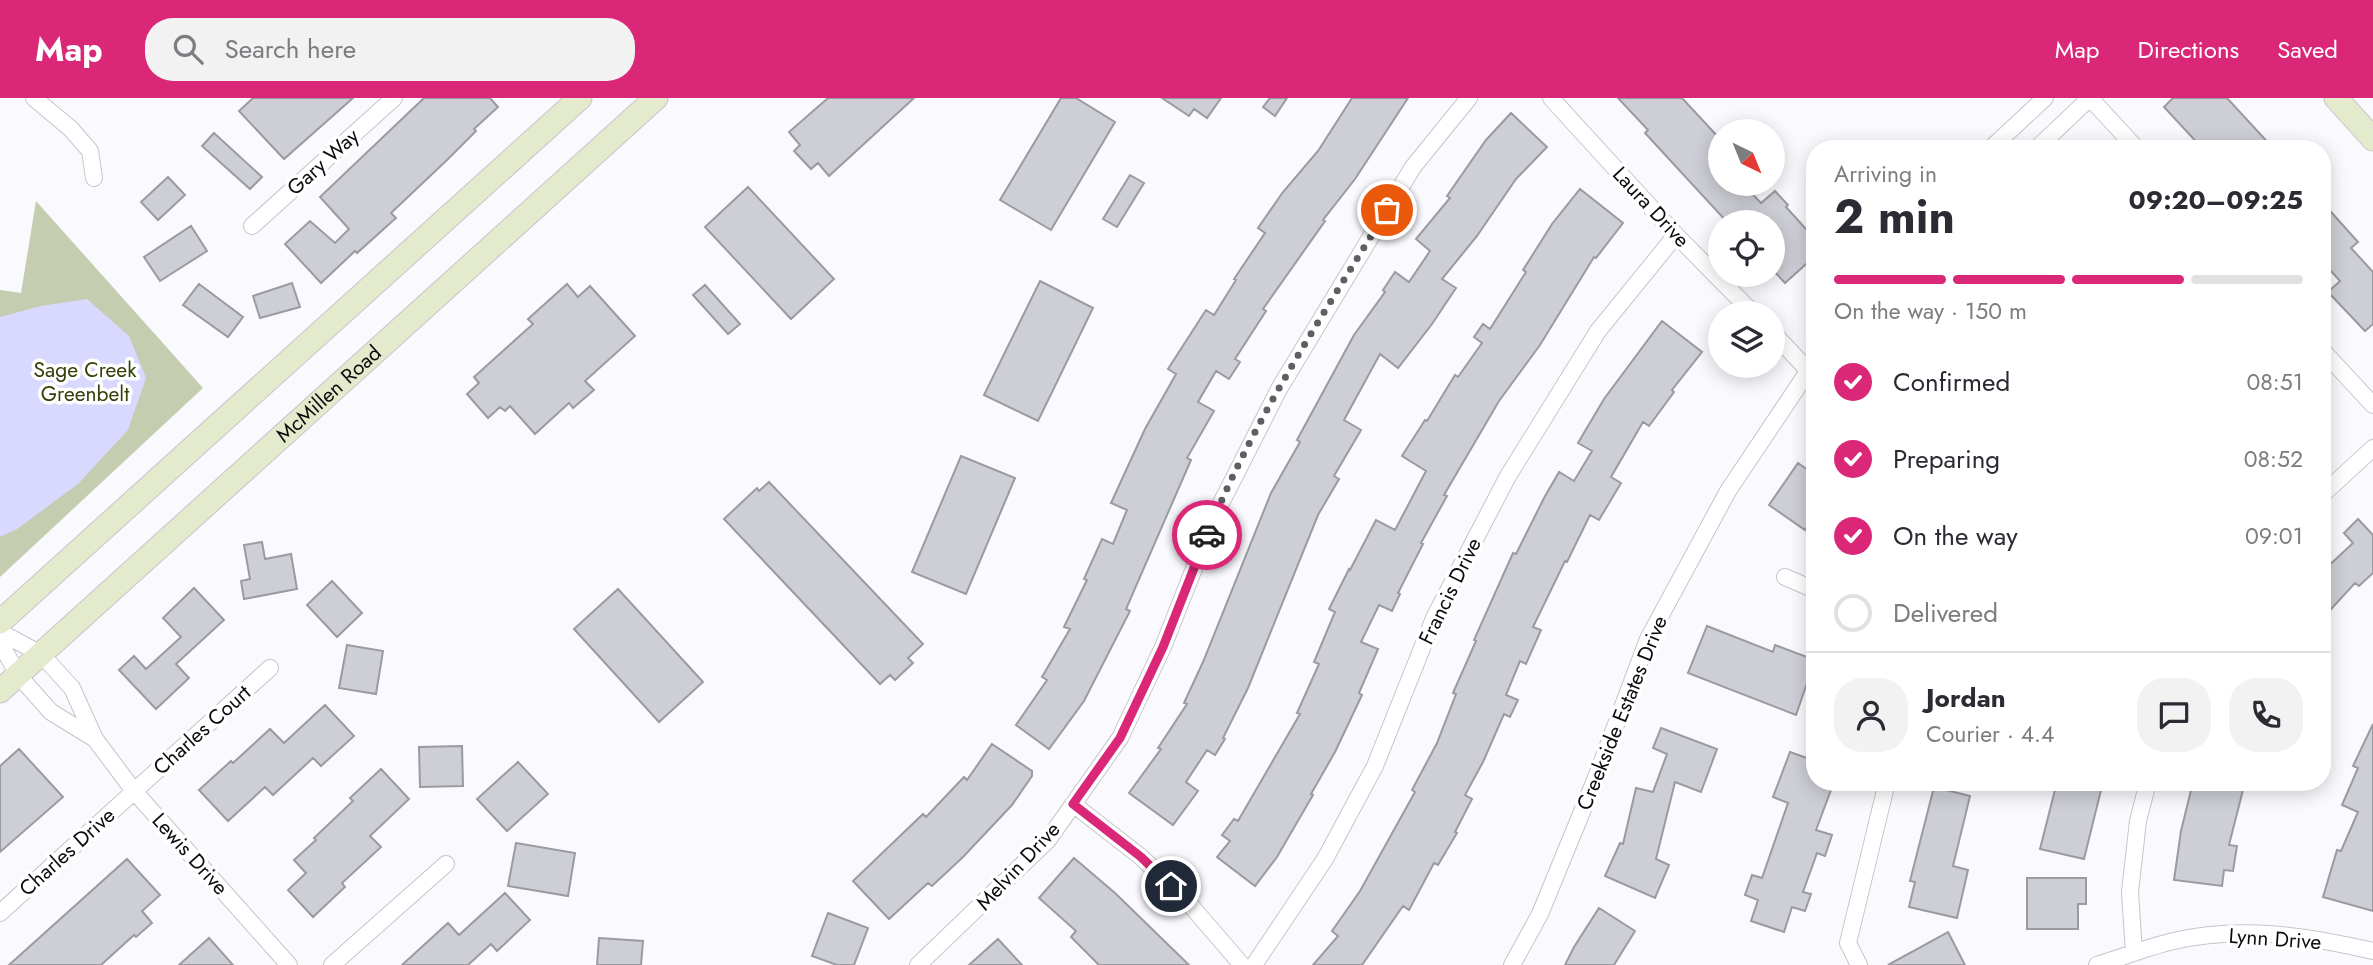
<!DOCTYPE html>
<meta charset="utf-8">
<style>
body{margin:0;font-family:Jost,sans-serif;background:#f2f2f3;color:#2b2b33;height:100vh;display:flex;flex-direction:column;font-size:26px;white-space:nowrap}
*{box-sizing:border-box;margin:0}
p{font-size:23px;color:#7c7c81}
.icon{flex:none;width:38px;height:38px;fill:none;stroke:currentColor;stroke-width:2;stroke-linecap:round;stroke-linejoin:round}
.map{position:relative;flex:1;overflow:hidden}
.side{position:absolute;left:1806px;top:42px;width:525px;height:651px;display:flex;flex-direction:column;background:#fff;border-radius:28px;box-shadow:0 4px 18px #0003}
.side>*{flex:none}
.needle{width:46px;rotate:137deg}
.fabs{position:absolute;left:1708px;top:21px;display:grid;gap:14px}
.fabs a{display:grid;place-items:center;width:77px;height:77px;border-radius:50%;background:#fff;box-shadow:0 4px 18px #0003;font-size:35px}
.pin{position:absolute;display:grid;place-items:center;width:60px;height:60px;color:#fff;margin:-30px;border:4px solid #fff;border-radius:50%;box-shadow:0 2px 7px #0007}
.courier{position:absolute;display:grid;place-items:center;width:70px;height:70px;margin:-35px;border:5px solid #db2777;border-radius:50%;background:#fff;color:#222;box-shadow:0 2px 9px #0007}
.headline em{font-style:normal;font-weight:700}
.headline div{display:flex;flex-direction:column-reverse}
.headline{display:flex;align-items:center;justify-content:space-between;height:119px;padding:0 28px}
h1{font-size:46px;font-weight:700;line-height:52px}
.bar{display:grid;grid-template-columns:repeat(4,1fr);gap:10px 7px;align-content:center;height:84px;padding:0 28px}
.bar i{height:9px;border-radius:5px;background:#e1e1e2}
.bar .active{background:#db2777}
.bar p{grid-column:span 4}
.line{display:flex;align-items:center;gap:18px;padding:0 28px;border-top:2px solid #e1e1e2}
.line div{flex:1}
.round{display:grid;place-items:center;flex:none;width:74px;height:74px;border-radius:28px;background:#f2f2f3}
ol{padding:0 28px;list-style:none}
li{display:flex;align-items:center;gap:21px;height:77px}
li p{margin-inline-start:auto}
li .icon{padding:7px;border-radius:50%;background:#db2777;color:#fff;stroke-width:4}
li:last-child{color:#7c7c81}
li i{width:38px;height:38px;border:4px solid #e1e1e2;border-radius:50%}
header{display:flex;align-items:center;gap:42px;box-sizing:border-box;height:98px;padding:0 35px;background:#db2777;color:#fff}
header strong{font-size:33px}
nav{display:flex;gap:38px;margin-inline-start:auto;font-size:24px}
.search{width:490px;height:63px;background:#f2f2f3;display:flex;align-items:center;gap:18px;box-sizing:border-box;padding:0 24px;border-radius:28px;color:#7c7c81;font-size:26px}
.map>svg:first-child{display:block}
.green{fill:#c5cdb0}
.water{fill:#d9d8fe}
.building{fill:#ceced6;stroke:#9a9aa1;stroke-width:2}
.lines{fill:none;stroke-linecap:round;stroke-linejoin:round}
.minor-casing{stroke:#c6c5cd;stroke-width:18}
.secondary-casing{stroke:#c6c5cd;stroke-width:25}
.minor{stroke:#fff;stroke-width:16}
.secondary{stroke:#e4ebcc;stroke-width:23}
.done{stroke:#5f5f63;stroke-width:7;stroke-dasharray:0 12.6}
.route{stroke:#db2777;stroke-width:9}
.labels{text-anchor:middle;stroke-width:7;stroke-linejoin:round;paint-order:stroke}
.street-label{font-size:21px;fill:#0c0c0f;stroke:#fff}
.park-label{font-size:21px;fill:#343e07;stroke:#fff}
</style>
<header>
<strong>Map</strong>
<div class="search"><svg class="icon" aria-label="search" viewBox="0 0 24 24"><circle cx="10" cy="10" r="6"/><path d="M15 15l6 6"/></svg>Search here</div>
<nav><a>Map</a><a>Directions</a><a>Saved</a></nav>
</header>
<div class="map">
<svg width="2373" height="867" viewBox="0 0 2373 867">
<rect width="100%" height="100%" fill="#f9f9fe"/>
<path class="green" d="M36 103 203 290 0 479V192L21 195Z"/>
<path class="water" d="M87 201 129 238 146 280 128 332 78 386 17 431 0 439V219L41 208Z"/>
<path class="building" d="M253 0H353L284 61 239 13Z
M424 0H490L498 9 474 31 476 33 447 62 391 115 396 120 357 155 355 153 321 185 285 146 310 123 335 145 349 131 320 99Z
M828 0H914L829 78 818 65 811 71 794 53 800 47 789 34Z
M1061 0H1076L1115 24 1051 132 1000 102Z
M1162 0H1221L1207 20 1194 11 1189 18Z
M1270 0H1287L1275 18 1263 9Z
M1352 0H1408L1355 81 1323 122 1325 123 1263 211 1266 213 1235 261 1240 264 1229 281 1216 273 1198 304 1214 313 1187 360 1191 362 1126 511 1130 513 1084 603 1049 651 1016 627 1047 582 1042 579 1070 531 1064 529 1087 482 1084 481 1102 441 1113 446 1127 412 1111 405 1145 331 1176 276 1168 271 1206 212 1214 217 1236 182 1234 181 1265 135 1258 130 1283 94 1318 53Z
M1618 0H1682L1720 41V86H1743L1761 105 1775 93 1788 107 1786 109 1815 141V158L1785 185 1773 172V124H1727L1645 35 1648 32Z
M2173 0H2227L2274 51H2203L2164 9Z
M1511 15 1547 49 1516 81 1477 138 1442 181 1456 190 1432 226 1398 270 1380 256 1344 322 1361 332 1334 378 1339 381 1318 417 1248 590 1223 640 1225 641 1215 657 1207 652 1186 684 1198 693 1173 727 1129 695 1161 651 1158 650 1187 606 1184 605 1203 564 1271 395 1300 344 1297 342 1354 237 1385 194 1383 192 1395 174 1409 184 1430 153 1416 141 1450 100 1447 98 1486 42Z
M214 35 262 79 250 91 202 48Z
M1130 77 1144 85 1117 129 1103 121Z
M168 79 185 97 158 122 141 104Z
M748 89 834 181 791 221 705 129Z
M1580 91 1623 125 1596 160 1594 159 1540 247 1499 303 1444 397 1447 398 1421 445 1423 446 1398 495 1400 496 1392 513 1379 507 1361 544 1378 551 1359 595 1362 597 1335 654 1311 696 1313 697 1277 759 1255 788 1217 759 1230 743 1222 737 1234 721 1238 723 1300 616 1297 615 1319 566 1314 564 1335 514 1329 511 1349 471 1350 472 1376 422 1395 432 1426 373 1402 358 1425 322 1427 323 1455 277 1458 279 1482 245 1474 239 1483 226 1490 231 1526 174 1523 172 1552 126Z
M2322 104 2358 144 2351 150 2373 174V226L2365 233 2328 194 2340 183 2322 163Z
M191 128 207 153 160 183 144 159Z
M1040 183 1093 210 1038 323 984 297Z
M292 185 300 209 260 220 253 198Z
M199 186 243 219 228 239 183 207Z
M567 186 578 199 590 188 635 238 585 283 594 292 573 310 569 305 535 336 510 308 505 313 500 309 488 320 467 296 479 285 474 279 533 226 528 221Z
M705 187 740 226 728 236 693 197Z
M1662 223 1702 254 1672 292 1674 294 1649 328 1643 324 1611 379 1621 385 1599 422 1590 417 1567 464 1565 463 1533 529 1541 532 1526 566 1520 563 1506 597 1518 602 1510 619 1504 616 1483 664 1465 697 1472 701 1455 734 1457 735 1438 767 1434 765 1409 812 1403 808 1362 867H1313L1338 838 1332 833 1360 793 1415 694 1412 692 1437 645 1456 596 1453 595 1476 543 1474 542 1513 455 1516 456 1544 400 1559 374 1574 383 1592 353 1578 345 1604 301Z
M961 358 1015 380 966 496 912 474Z
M1798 365 1815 377V418L1805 432 1769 407Z
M769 384 923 546 908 560 913 565 895 582 890 577 880 586 724 421 757 390 759 393Z
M2358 421 2373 437V475L2359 488 2355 485 2322 521V474L2353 445 2344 435Z
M262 444 265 461 291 456 297 491 244 501 241 483 250 481 244 447Z
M332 483 362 515 337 539 307 507Z
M194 490 224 522 176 566 189 580 156 611 119 572 134 558 146 571 181 539 163 520Z
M618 491 703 584 659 624 574 531Z
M1707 528 1773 554 1775 547 1815 562 1796 617 1688 575Z
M347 547 383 553 376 596 339 590Z
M325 607 354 638 321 668 313 660 273 697 265 689 228 723 199 692 231 663 233 665 270 631 284 645Z
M2373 626V813L2323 799 2337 752 2341 753 2358 714 2342 707 2358 670 2353 668Z
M1661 630 1717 651 1701 694 1675 684 1656 761 1669 767 1655 800 1605 778 1620 745 1623 746 1636 690 1653 694 1667 656 1653 650Z
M992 646 1032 673V678L1012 707 963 759 932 788 928 785 889 821 853 783 923 716 926 719 964 679 967 682Z
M462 648 463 688 420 689 419 649Z
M19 651 63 699 0 754V668Z
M1790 654 1815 663V684H1834L1816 732 1832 737 1825 758 1817 755 1803 794 1811 796 1805 813 1792 809 1784 834 1751 823 1758 802 1745 797 1752 777 1762 780 1788 705 1773 699Z
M518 664 548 696 507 733 477 701Z
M381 671 409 701 370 738 381 749 342 785 345 789 313 819 288 792 306 775 294 762 316 742 314 740 353 703 350 700Z
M2057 684H2103L2084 761 2040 751Z
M2193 684H2245L2229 747 2237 748 2233 773 2224 772 2222 788 2174 782 2181 733Z
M1934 689 1970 698 1953 768 1968 772 1957 820 1909 809 1915 784 1910 783Z
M516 745 575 755 568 798 508 788Z
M1074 760 1115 795 1189 867H1099L1071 839 1076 833 1039 800Z
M127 761 160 797 142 813 152 825 136 839 134 837 101 867H9Z
M2027 780H2086V806H2078V831H2027Z
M505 795 530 822 497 853 491 846 468 867H402L448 825 459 837Z
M1599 810 1635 833 1614 867H1565L1574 849Z
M828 815 868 830 854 867H837L812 858Z
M1948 834 1965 867H1888Z
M209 840 233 867H179Z
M599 840 643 843 641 867H597Z
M998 841 1022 867H969Z"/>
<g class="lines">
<g class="minor-casing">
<path id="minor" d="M34 0 71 31 90 53 94 80
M1551 0 1676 137 1753 215
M2090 0 2137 51
M1990 51 2045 0
M2036 51 2090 0
M252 128 394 0
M1773 235 1808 272
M2322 252 2373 307
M2322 397 2373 350
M1785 479 1815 492
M0 534 41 556 72 590 95 641 134 693 289 867
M0 544 18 577 51 614 95 641
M1073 706 1141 759 1186 802 1242 867
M0 815 270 570
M2134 855 2130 794 2138 723 2148 684
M332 867 446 766
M918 867 1048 742 1120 640 1163 549 1216 415 1279 291 1413 69 1469 0
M1254 867 1325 761 1375 668 1434 520 1508 378 1598 233 1676 137
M1512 867 1540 816 1597 677 1648 541 1728 393 1815 263
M1859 867 1848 845 1887 684
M2097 867C2123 859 2148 849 2174 843 2240 827 2309 838 2373 853"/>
</g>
<g class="secondary-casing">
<g id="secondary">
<path d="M2336 0 2373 41"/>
<path d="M0 524 580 0"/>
<path id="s1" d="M0 593 656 0"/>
</g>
</g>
<use href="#minor" class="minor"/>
<use href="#secondary" class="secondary"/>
</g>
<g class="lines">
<path class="done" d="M1207 437C1253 322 1323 217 1387 112"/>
<path class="route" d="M1171 788 1141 759 1073 706 1120 640 1163 549 1207 437"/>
</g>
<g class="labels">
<g class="street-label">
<text transform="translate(323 64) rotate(-42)" y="7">Gary Way</text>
<text transform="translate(1651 109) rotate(47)" y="7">Laura Drive</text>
<text dy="7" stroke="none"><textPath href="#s1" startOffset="443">McMillen Road</textPath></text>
<text transform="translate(1450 493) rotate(-64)" y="7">Francis Drive</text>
<text transform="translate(1622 615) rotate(-68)" y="7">Creekside Estates Drive</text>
<text transform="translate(202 632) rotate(-42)" y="7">Charles Court</text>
<text transform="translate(67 754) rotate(-42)" y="7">Charles Drive</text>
<text transform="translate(190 756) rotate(48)" y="7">Lewis Drive</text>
<text transform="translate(1018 768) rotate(-47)" y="7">Melvin Drive</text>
<text transform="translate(2275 841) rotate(4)" y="7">Lynn Drive</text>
</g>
<g class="park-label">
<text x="85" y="279">Sage Creek<tspan x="85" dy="24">Greenbelt</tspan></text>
</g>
</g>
</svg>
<div class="fabs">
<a><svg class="needle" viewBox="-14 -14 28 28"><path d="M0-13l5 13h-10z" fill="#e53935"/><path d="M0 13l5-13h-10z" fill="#7c7c81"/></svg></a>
<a><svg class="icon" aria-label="locate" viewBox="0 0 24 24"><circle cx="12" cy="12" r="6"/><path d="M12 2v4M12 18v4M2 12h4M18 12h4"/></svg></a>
<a><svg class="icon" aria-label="layers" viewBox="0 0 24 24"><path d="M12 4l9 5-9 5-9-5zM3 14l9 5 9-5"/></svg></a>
</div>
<div class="pin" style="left:1387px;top:112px;background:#ea580c"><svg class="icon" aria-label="bag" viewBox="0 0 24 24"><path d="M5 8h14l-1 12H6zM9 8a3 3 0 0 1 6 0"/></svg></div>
<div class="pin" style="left:1171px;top:788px;background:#1f2937"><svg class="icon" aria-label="home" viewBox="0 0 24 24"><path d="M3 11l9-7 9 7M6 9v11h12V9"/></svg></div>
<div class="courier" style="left:1207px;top:437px"><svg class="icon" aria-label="car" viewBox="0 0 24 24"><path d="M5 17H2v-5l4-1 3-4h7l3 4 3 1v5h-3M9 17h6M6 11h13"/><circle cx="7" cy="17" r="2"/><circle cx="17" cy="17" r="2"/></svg></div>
<section class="side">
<div class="headline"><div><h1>2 min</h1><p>Arriving in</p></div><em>09:20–09:25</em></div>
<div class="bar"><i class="active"></i><i class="active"></i><i class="active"></i><i></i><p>On the way · 150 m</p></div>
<ol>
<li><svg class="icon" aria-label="check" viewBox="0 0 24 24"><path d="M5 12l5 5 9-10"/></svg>Confirmed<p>08:51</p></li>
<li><svg class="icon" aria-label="check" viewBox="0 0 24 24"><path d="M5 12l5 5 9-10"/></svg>Preparing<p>08:52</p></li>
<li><svg class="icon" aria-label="check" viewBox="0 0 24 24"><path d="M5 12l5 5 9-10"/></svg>On the way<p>09:01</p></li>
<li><i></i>Delivered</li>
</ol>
<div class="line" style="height:126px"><a class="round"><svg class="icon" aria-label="person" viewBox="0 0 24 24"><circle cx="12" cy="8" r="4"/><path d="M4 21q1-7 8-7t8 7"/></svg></a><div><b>Jordan</b><p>Courier · 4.4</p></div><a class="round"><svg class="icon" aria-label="chat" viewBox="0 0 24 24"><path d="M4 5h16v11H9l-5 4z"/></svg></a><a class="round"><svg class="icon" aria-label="phone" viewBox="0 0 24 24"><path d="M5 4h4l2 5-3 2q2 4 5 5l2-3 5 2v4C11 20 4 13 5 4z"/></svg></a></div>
</section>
</div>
